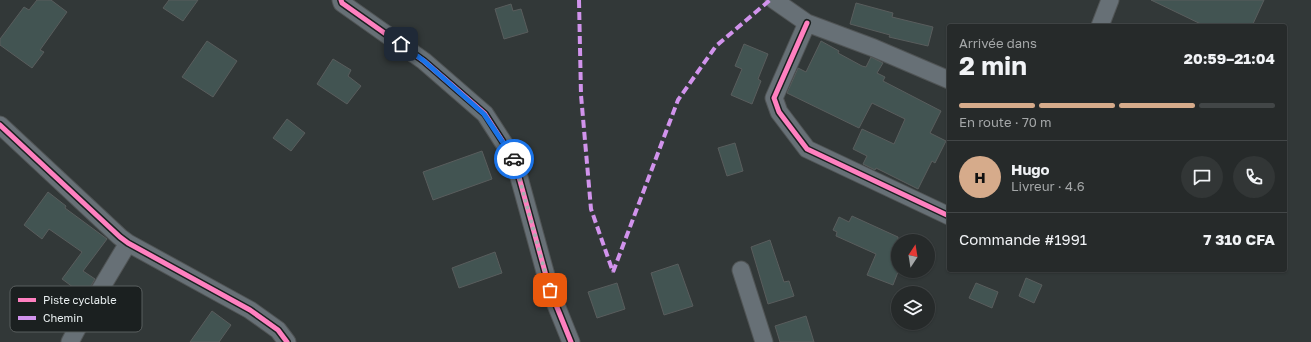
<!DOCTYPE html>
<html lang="fr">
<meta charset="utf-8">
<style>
body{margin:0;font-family:"Golos Text",sans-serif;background:#323636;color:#f1f3f6;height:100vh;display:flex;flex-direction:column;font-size:15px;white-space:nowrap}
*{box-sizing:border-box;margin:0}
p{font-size:13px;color:#a4a7a8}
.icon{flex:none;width:22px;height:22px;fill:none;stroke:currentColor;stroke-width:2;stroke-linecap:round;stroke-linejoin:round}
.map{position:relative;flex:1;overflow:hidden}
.details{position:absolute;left:947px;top:24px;width:340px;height:248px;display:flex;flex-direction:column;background:#262a2a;border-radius:4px;box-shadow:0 1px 3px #0004,0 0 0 1px #424647}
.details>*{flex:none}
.needle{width:26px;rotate:12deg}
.fabs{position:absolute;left:891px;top:234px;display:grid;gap:8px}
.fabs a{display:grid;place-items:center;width:44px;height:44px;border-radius:50%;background:#262a2a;box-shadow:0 1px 3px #0004,0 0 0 1px #424647;font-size:20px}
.pin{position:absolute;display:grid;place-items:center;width:34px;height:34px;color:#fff;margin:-17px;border-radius:8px;box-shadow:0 2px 6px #0006}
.courier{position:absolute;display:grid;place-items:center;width:40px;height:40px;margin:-20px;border:3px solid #1a73e8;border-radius:50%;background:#fff;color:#222;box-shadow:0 1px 5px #0007}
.head em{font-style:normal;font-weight:700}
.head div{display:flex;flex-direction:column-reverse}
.head{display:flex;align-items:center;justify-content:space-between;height:68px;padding:0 12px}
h1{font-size:26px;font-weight:700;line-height:30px}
.bar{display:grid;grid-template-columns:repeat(4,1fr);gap:6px 4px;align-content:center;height:48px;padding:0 12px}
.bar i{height:5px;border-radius:3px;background:#424647}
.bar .selected{background:#d6ab8b}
.bar p{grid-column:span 4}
.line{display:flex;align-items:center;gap:10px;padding:0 12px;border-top:1px solid #424647}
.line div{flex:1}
.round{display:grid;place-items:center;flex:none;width:42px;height:42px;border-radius:21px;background:#323636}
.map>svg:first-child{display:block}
.building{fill:#425452;stroke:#595d5d}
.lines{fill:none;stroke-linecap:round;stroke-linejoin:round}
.minor-casing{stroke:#505455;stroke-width:19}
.minor{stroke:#677076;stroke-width:17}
.quiet{stroke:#d193ec;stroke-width:4;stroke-dasharray:8 4;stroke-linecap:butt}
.cycleway-casing{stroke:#1b2020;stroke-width:8}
.cycleway{stroke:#ff80c0;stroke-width:5}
.done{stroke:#a9afb0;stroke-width:4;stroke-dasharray:0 7.2}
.route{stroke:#1a73e8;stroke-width:5}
.key{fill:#1b2020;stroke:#595e5e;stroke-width:1}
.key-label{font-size:11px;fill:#e9eff0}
</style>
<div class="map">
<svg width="1311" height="342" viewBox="0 0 1311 342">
<rect width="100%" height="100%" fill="#323838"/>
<path class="building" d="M37 0H51L67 12 40 50 44 52 32 68 0 45V39L24 7 29 10Z
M169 0H198L183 21 163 8Z
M1151 0H1264L1252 26H1205Z
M856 3 893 13 892 17 933 27 928 46 889 37 890 35 850 24Z
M511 4 513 11 521 9 528 32 504 39 495 9Z
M207 41 237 61 213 97 182 77Z
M821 41 839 51 838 53 862 66 866 67 871 57 883 63 877 73 885 77 883 81 941 111 930 133 946 141 935 163 932 161 918 189 876 168 875 170 863 164 867 156 853 149 862 129 894 144 905 119 872 103 859 128 787 93 798 68 806 72Z
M744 44 768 54 758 79 761 81 752 104 731 95 742 69 735 66Z
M333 59 351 70 348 76 361 86 347 104 317 84Z
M287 119 305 133 291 151 273 138Z
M735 143 743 171 727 176 718 148Z
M482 151 492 179 433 200 423 172Z
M48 192 66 206 65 208 107 239 83 271 95 279 85 296 62 279 82 252 49 229 42 239 24 225Z
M852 216 898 237V272L893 285 867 275 876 254 836 236 837 232 833 230 839 217 849 222Z
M770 240 784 282 789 281 794 296 768 304 751 247Z
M495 252 502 273 459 288 452 268Z
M678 264 693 306 664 315 651 273Z
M1026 278 1042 285 1034 303 1019 296Z
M617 283 625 309 597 318 588 292Z
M976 283 998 292 992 308 969 298Z
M212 311 231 325 219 342H190Z
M806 316 814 342H780L775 326Z"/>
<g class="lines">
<g class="minor-casing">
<path id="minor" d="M341 0 342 3 424 61 485 114 514 159 550 290 571 342
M774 0 807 23 874 48 949 80
M807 23 774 98 779 112 807 149 949 216
M1100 26 1110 0
M0 125 120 237 128 243 250 310 278 330 287 342
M741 270 764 342
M70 342 79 325 128 243"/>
</g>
<use href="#minor" class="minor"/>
<path class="quiet" d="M579 0 581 95 591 209 613 272
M613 272 678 100 716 46 770 0"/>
<g class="cycleway-casing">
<path id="cycleway" d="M341 0 342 3 424 61 485 114 514 159 550 290 571 342
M807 23 774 98 779 112 807 149 949 216
M0 125 120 237 128 243 250 310 278 330 287 342"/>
</g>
<use href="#cycleway" class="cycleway"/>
</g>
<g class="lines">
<path class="done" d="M514 159 550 290"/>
<path class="route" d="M401 44 424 61 484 114 514 159"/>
</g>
<rect x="10" y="286" width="132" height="46" rx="6" class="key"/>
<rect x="18" y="298" width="18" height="4" fill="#ff80c0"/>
<rect x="18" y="316" width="18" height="4" fill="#d193ec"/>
<g class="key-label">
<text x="43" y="304">Piste cyclable</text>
<text x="43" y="322">Chemin</text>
</g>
</svg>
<div class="fabs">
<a><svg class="needle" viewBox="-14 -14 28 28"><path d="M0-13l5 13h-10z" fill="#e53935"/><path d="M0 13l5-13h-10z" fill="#a4a7a8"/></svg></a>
<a><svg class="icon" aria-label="layers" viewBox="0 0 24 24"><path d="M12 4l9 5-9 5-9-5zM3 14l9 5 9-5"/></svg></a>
</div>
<div class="pin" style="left:550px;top:290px;background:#ea580c"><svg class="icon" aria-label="bag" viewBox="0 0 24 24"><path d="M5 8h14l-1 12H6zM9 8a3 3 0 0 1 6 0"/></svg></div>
<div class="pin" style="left:401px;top:44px;background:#1f2937"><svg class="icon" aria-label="home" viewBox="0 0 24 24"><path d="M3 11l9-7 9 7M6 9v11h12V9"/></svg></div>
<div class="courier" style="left:514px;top:159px"><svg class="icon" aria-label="car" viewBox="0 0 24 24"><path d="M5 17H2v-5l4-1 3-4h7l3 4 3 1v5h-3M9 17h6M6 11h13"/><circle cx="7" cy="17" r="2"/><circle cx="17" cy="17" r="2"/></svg></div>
<section class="details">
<div class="head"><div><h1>2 min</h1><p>Arrivée dans</p></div><em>20:59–21:04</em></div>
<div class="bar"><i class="selected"></i><i class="selected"></i><i class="selected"></i><i></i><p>En route · 70 m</p></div>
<div class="line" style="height:72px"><b class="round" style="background:#d6ab8b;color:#111">H</b><div><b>Hugo</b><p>Livreur · 4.6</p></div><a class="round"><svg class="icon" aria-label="chat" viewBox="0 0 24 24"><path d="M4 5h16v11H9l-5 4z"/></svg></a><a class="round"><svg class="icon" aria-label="phone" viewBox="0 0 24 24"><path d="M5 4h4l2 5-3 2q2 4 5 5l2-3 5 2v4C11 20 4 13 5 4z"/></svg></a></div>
<div class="line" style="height:52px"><div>Commande #1991</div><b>7 310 CFA</b></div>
</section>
</div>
